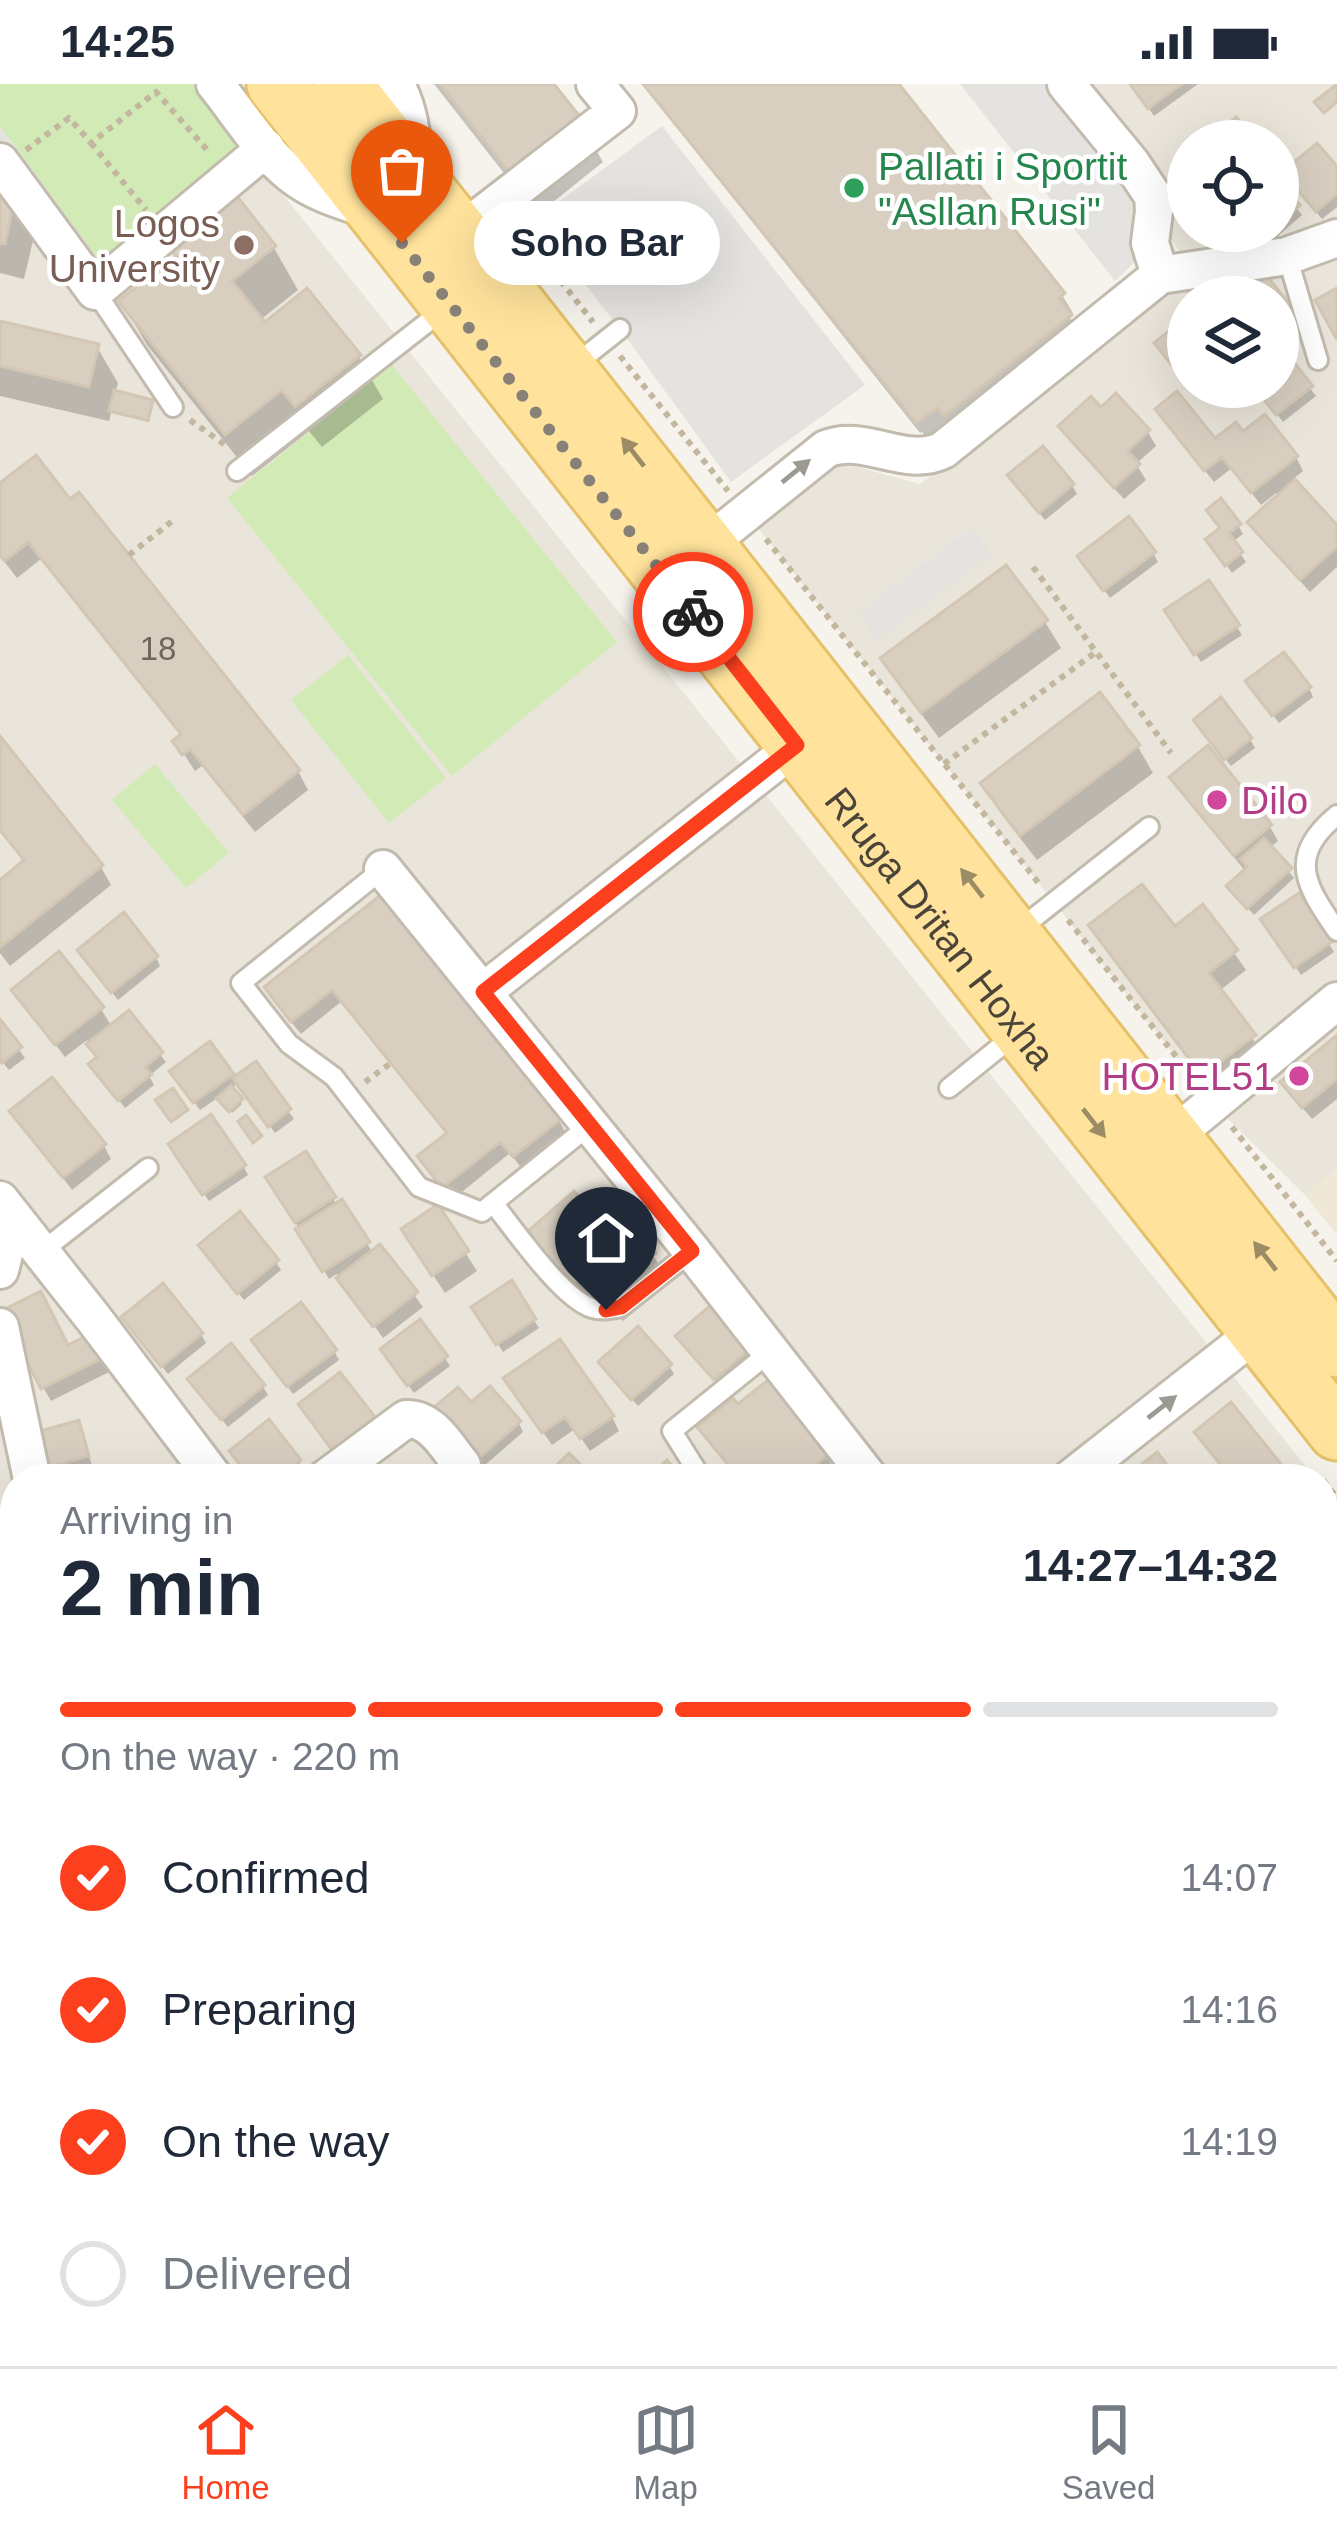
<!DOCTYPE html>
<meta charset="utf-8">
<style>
body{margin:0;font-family:Arial,sans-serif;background:#f2f2f3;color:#1f2937;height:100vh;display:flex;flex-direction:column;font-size:45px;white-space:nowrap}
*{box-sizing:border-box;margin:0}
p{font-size:39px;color:#747a83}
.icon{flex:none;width:66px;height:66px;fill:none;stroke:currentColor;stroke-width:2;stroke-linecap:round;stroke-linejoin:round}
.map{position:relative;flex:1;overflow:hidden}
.sheet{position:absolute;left:0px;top:1380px;width:1338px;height:903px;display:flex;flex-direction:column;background:#fff;border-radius:48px 48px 0 0;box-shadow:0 12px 48px #0002}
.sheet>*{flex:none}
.fabs{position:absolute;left:1167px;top:36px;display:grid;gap:24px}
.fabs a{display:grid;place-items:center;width:132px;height:132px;border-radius:50%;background:#fff;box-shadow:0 12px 48px #0002;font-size:60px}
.pin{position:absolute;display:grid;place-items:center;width:102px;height:102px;color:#fff;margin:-123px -51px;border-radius:50% 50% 50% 0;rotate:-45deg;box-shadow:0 0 12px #0007}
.pin .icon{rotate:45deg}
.courier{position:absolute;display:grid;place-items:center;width:120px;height:120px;margin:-60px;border:9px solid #fc3f1d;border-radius:50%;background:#fff;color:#222;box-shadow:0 3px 15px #0007}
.bubble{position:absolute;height:84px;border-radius:42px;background:#fff;box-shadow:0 12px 48px #0002;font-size:39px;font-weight:700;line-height:84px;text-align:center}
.head em{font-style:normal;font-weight:700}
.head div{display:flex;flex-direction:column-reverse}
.head{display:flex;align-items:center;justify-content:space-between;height:204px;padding:0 60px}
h1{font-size:78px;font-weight:700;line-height:90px}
.bar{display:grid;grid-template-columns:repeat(4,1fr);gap:18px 12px;align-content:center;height:144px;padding:0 60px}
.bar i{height:15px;border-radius:9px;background:#e0e1e3}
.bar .active{background:#fc3f1d}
.bar p{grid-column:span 4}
ol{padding:0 60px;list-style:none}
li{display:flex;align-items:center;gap:36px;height:132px}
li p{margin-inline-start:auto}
li .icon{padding:12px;border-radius:50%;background:#fc3f1d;color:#fff;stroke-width:4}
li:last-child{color:#747a83}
li i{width:66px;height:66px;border:6px solid #e0e1e3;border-radius:50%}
.status{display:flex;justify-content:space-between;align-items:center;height:84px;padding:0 60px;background:#fff;direction:ltr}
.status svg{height:33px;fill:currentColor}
.tabs{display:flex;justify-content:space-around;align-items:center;height:168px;border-top:3px solid #e0e1e3;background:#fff;font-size:33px;color:#747a83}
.tabs a{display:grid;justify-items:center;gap:6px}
.tabs .active{color:#fc3f1d}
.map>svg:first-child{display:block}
.residential{fill:#eae5da;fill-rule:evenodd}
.education{fill:#efe8d6}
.green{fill:#d2eab5}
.parking{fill:#e5e3e0}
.shadow{fill:#0003}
.building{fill:#d8cfc1;stroke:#d3c7b4;stroke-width:3}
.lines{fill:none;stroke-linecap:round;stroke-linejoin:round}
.service-casing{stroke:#c2bbae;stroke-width:24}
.minor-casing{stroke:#c2bbae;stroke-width:42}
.tertiary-casing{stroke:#c2bbae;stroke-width:51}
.primary-casing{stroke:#e6c16a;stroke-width:63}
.path{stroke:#c4b79f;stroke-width:6;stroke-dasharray:6 6;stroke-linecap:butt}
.service{stroke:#fff;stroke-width:18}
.minor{stroke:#fff;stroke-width:36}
.tertiary{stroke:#fff;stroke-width:45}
.primary{stroke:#ffe39c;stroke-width:57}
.oneway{fill:#9c8c66}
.oneway2{fill:#9c9892}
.done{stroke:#878178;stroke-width:12;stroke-dasharray:0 21.6}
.route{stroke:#fc3f1d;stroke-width:15}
.leisure-dot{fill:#2e9e5b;stroke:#fff;stroke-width:4.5}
.education-dot{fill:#8d6e63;stroke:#fff;stroke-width:4.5}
.hotel-dot{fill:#d1479c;stroke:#fff;stroke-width:4.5}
.labels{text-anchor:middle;stroke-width:9;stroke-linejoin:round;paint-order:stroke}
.number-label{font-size:33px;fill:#6e675b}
.leisure-label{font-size:39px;fill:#27864d;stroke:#fff;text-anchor:start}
.education-label{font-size:39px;fill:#785e54;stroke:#fff;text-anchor:end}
.hotel-label{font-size:39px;fill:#b23c85;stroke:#fff;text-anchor:start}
.street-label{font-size:39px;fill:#4b4439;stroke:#fff}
</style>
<div class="status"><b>14:25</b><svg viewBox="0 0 49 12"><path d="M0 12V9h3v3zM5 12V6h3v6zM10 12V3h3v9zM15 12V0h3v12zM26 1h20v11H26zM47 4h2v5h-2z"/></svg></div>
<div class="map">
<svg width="1337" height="2282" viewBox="0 0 1337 2282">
<rect width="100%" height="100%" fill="#f6f3ec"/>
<path class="residential" d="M0 0H194L1316 1395H15V2268H1323V1404L1337 1422V2282H0Z
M1082 0H1337V1085L1305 1111 1213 1020 758 444 839 378 920 400 1176 203 1187 178 1165 147ZM1188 57H1278V147H1188ZM1188 213H1278V303H1188Z"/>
<path class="education" d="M1337 1085V1151L1305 1111Z"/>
<path class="green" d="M0 0H201L248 59 99 176 0 42Z
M392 281 617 558 452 692 227 414Z
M348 571 446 694 389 739 291 616Z
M155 680 229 769 186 804 112 716Z"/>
<path class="parking" d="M960 0H1048L1137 114 1132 167 1139 174 1115 197Z
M0 42 99 176 83 190 0 78Z
M662 42 865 301 731 398 620 245 545 149 547 136 557 119Z
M971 444 992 470 877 556 857 530Z
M1330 1858 1337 1866V2006L1323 1990V1864Z"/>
<path class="shadow" d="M434 0H550L579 36 603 78 537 131Z
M643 0H895L1062 211 1073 229 1069 232 1080 251 929 357 922 348 920 349Z
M1132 0H1198L1154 32Z
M1337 87V123L1322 135 1291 97Z
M1278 100 1302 131 1271 158 1262 147H1278Z
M0 104 36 144 24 195 0 189Z
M228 106 274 164 298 206 260 236 358 272 383 315 322 363 309 347 252 392 147 261 122 218 177 175 166 156Z
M1266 195 1294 232 1278 245V213H1244Z
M0 240 97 263 118 299 115 309 151 318 153 322 149 338 111 329 109 337 0 312Z
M1283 270 1316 312 1283 338 1256 303H1278V274Z
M1116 313 1148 348 1156 362 1136 380 1146 396 1124 415 1069 356 1061 343 1101 328Z
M1166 339 1215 359 1243 351 1296 373 1303 387 1292 396 1337 445V483L1310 508 1259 452 1251 438 1279 413 1276 409 1261 421 1232 384 1214 398Z
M1016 401H1072L1077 410 1045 436Z
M0 403 298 687 308 706 255 748 202 682 195 687 176 658 183 653 41 475 17 494 0 472Z
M1238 441 1243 450 1232 458 1246 478 1232 489 1209 456Z
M1153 469 1158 478 1110 514 1085 481Z
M1209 500 1242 551 1201 578 1168 527Z
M1045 538 1061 564 939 654 900 601 884 575Z
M1309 604 1313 613 1279 639 1254 606Z
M1100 613 1138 663 1153 689 1037 776 999 727 984 700Z
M1201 645 1250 655 1255 664 1231 682Z
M0 657 101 783 111 801 10 882 0 869V799L26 779 0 747Z
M1208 665 1270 743 1278 757 1269 764 1294 794 1254 831 1235 811 1246 788 1181 707Z
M387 810 474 922 470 926 559 1036 566 1050 522 1085 510 1069 452 1116 421 1073 449 1051 342 917 301 950 275 918Z
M1298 813 1334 868 1301 891 1269 844Z
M1203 824 1246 886 1219 907 1264 971 1215 1008 1103 860 1092 842 1174 846Z
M156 873 160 882 118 916 86 875Z
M14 907 101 925 112 943 129 930 166 978 149 992 154 1001 125 1024 97 989 99 975 87 956 65 973Z
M0 940 25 974 9 986 0 975Z
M1337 955V1015L1312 1035 1292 1012Z
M210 961 234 997 255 981 294 1035 275 1049 238 999 230 1005 242 1020 232 1029 219 1013 200 1026 178 996Z
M13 1028 104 1062 111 1075 72 1106Z
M176 1069 244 1083 248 1091 209 1117Z
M306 1071 337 1121 341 1119 373 1169 380 1164 423 1223 383 1254 337 1190 329 1195 269 1094Z
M437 1125 477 1187 445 1209 415 1164Z
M530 1149 653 1171 669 1197 623 1237 603 1213 589 1225 546 1176Z
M206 1170 276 1178 281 1186 244 1216Z
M511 1201 539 1244 503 1268 475 1224Z
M713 1223 754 1273 721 1303 684 1261Z
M130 1242 201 1250 206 1259 168 1290Z
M90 1253 109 1288 51 1317 43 1303 67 1264Z
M259 1265 334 1267 339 1276 293 1310Z
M389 1274H445L450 1282 414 1309Z
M669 1282 674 1290 638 1322 607 1287Z
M263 1303 268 1311 228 1343 196 1304Z
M515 1308 612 1333 619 1347 590 1367 575 1345 552 1361Z
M306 1329 372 1335 377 1343 339 1372Z
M441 1334 519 1339 523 1348 484 1382Z
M78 1340 92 1381 50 1392 45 1384Z
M709 1357 826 1372 834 1385 822 1395H740Z
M299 1378 303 1386 292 1395H252Z
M0 1436 9 1467 0 1469Z
M1323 1481 1337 1500V1769L1323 1780Z
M0 1488H11L15 1494V1556L0 1557Z
M15 1586V1657L0 1661V1589Z
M15 1692V1751L3 1755 0 1749V1697Z
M103 2268H243L249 2282H59Z
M310 2268H464L441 2282H319Z
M1023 2268H1065L1050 2282H1035Z"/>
<path class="building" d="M440 0H554L581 34 510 90Z
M643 0H899L1065 209 1059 214 1072 231 944 332 937 324 917 340Z
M1130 0H1182L1148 25Z
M1337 0V18L1324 29 1314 18Z
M1236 33 1257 57H1208Z
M1317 59 1337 82V110L1316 128 1282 88Z
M1278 95 1300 121 1278 140Z
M0 101 17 105 5 160 0 159Z
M229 102 276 162 232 197 265 238 307 204 361 271 295 323 282 306 225 351 118 217 176 172 162 155Z
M1266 191 1291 222 1278 233V213H1239Z
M1337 204V256L1315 216Z
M1188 232V291L1183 295 1154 259Z
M0 237 99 260 89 303 0 282Z
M1284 266 1313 302 1276 331 1254 303H1278V270Z
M114 306 153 316 148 336 109 327Z
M1177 307 1215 354 1236 338 1243 347 1265 330 1298 372 1251 409 1222 373 1204 387 1155 325Z
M1116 309 1150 346 1128 367 1140 380 1114 404 1058 342 1091 312 1101 323Z
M1043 362 1074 400 1039 429 1007 391Z
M36 371 70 415 79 408 300 686 243 731 190 665 182 671 172 657 181 650 28 458 5 477 0 472V399Z
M1295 395 1337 441V463L1300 496 1247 438Z
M1221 414 1241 440 1229 449 1243 468 1225 482 1205 455 1220 444 1206 426Z
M1129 432 1156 468 1103 507 1077 472Z
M1006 481 1048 536 921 629 880 574Z
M1209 496 1240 541 1194 571 1164 526Z
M1284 568 1311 603 1272 632 1245 597Z
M1100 608 1140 661 1020 752 980 699Z
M1221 613 1252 654 1224 676 1193 636Z
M0 652 103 781 0 863V796L24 776 0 746Z
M1208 661 1272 741 1234 772 1169 693Z
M1264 754 1292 784 1247 825 1226 802 1247 783 1240 775Z
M1142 800 1175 842 1203 820 1238 866 1209 889 1256 951 1202 992 1088 841Z
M387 806 468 919 561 1035 513 1073 500 1058 442 1104 417 1072 447 1049 332 906 291 938 264 903Z
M1299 809 1332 858 1294 884 1260 835Z
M124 828 158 872 111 909 77 866Z
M59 867 104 923 55 961 11 906Z
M129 926 163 968 145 983 152 990 118 1017 88 980 97 973 86 960Z
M0 935 22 963 2 979 0 976Z
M1337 951V995L1302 1024 1280 998Z
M210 957 234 990 193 1019 169 987Z
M256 977 291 1025 268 1043 232 994Z
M52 993 106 1060 63 1094 9 1027Z
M231 1001 243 1015 229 1028 216 1014Z
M173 1004 188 1026 171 1038 155 1016Z
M211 1030 246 1081 202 1111 168 1060Z
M246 1031 262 1052 253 1059 238 1037Z
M306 1067 336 1113 295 1139 265 1093Z
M574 1107 620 1160 636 1146 656 1169 606 1212 585 1188 572 1200 526 1149Z
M342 1115 370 1158 322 1188 295 1145Z
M438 1120 469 1167 432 1192 401 1145Z
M240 1127 279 1176 237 1210 198 1161Z
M380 1160 418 1208 373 1243 336 1194Z
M512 1196 536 1235 496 1261 471 1223Z
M163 1199 203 1249 161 1283 121 1233Z
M41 1207 68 1261 92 1249 104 1273 41 1305 1 1227Z
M301 1218 337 1266 287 1303 251 1256Z
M713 1219 752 1263 714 1296 675 1252Z
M420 1235 448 1272 407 1302 380 1265Z
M638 1242 672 1280 631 1316 598 1278Z
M560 1255 614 1332 580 1355 565 1333 542 1349 503 1294Z
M231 1259 265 1301 221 1336 187 1295Z
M340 1288 375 1333 332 1366 298 1320Z
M768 1296 829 1370 798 1395H756L748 1386 739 1394 697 1343 733 1314 738 1320Z
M490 1302 521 1337 477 1376 432 1325 458 1303 471 1318Z
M1231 1318 1285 1385 1272 1395H1232L1194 1348Z
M269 1335 301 1376 277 1395H251L229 1367Z
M79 1336 89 1372 42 1385 33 1349Z
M1157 1368 1178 1395H1123Z
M569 1369 595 1395H542Z
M667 1376 684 1395H647Z
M1323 1477 1337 1495V1743L1323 1754Z
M0 1485H13L15 1548 0 1549Z
M15 1582V1647L0 1651V1586Z
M15 1689V1742L0 1746V1693Z
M1323 1999 1337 2016V2151L1323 2134Z
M83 2268H237L239 2282H56L54 2272Z
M307 2268H423L400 2282H316Z
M545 2268H685L694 2282H522Z
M759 2268H805L813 2282H767Z
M906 2268H927L936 2282H887L886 2280Z
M1117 2268H1194L1205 2282H1128Z"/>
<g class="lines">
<g class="service-casing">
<path id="service" d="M1287 172 1318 276
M95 207 173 323
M572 283 620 245
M237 387 447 223
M1337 731C1286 773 1306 802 1337 847
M383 785 241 899 289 960 334 993 419 1103 482 1128 493 1119
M1016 848 1149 743
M949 1004 1016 950
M590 1041 493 1119C514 1145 562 1215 592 1224 602 1227 611 1225 621 1223L692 1167
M41 1168 148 1084
M702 1395 672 1347 770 1268"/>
</g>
<g class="minor-casing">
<path id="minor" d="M215 0C241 32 265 73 299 96 321 111 347 118 371 126
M395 0C410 24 412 56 415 83
M1066 0 1131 79 1153 112 1154 127 1150 159 1160 191
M0 78 95 207 266 64
M459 149 617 27 595 0
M706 461 826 365C865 349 905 385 943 366L1160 191 1287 172 1337 154
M383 785 692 1167 870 1395
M483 908 797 661
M1171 1054 1337 917
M0 1116 94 1235 215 1395
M0 1186 13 1134
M0 1243 32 1395
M325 1395 406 1335C432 1334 447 1363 462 1381
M1070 1395 1258 1247
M1323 1800 1337 1789
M0 1808 15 1804
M0 1946 15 1941
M1323 2245 1337 2229
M286 2268 290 2282
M970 2268 995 2282
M1291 2282 1303 2268"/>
</g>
<g class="tertiary-casing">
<path id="tertiary" d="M0 2069 15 2169
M30 2268 33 2282"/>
</g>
<g class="primary-casing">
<g id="primary">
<path id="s1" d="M276 0 1337 1347"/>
<path d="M342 0 1337 1264"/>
</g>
</g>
<path class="path" d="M91 59 146 126
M26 66 69 34 91 59 156 8 209 68
M516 140 593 238
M620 272 728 407
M190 336 228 363
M766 455 1041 802
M129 471 175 435
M1033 483 1171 669
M944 680 1096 568
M1068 836 1194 995
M365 998 391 979
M1232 1043 1337 1177
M1323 1396 1337 1414"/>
<use href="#service" class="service"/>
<use href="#minor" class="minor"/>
<use href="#tertiary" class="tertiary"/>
<use href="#primary" class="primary"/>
</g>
<defs><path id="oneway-solid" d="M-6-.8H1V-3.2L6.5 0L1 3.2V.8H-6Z" transform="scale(3)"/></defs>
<g class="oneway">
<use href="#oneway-solid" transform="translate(633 368) rotate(-128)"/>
<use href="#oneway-solid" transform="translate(972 799) rotate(-128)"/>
<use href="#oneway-solid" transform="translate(1094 1039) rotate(52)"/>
<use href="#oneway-solid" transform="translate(1265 1172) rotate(-128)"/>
</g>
<g class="oneway2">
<use href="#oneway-solid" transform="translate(796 387) rotate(-39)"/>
<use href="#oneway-solid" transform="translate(1162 1323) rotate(-38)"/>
</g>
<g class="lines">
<path class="done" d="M402 159 693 528"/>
<path class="route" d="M606 1226 621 1223 692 1167 483 908 797 661 693 528"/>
</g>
<circle class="leisure-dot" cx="854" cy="104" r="12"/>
<circle class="education-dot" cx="244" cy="161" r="12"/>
<g class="hotel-dot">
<circle cx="1217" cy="716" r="12"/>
<circle cx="1299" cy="992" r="12"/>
</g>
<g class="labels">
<g class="number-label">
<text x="158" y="576">18</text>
</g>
<g class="leisure-label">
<text x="878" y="96">Pallati i Sportit<tspan x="878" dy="45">"Asllan Rusi"</tspan></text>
</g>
<g class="education-label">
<text x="220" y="153">Logos<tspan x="220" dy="45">University</tspan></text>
</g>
<g class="hotel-label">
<text x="1241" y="730">Dilo</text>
<text x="1275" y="1006" text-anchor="end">HOTEL51</text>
</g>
<g class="street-label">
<text dy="14" stroke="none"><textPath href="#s1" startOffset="1074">Rruga Dritan Hoxha</textPath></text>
</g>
</g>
</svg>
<div class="fabs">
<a><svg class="icon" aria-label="locate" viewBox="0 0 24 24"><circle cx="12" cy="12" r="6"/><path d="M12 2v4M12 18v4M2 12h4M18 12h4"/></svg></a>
<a><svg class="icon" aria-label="layers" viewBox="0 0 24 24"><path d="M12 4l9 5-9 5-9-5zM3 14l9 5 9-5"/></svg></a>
</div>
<div class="pin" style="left:402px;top:159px;background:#ea580c"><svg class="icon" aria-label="bag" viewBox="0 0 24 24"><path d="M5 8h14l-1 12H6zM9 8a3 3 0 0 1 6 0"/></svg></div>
<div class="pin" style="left:606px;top:1226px;background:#1f2937"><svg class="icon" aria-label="home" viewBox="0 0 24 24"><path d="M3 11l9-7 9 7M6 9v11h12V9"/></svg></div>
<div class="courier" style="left:693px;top:528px"><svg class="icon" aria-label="bike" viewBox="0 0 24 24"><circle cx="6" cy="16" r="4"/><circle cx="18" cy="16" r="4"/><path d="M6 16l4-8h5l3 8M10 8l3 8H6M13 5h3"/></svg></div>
<div class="bubble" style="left:474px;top:117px;width:246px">Soho Bar</div>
<section class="sheet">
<div class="head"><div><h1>2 min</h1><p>Arriving in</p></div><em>14:27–14:32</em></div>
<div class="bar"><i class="active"></i><i class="active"></i><i class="active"></i><i></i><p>On the way · 220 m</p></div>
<ol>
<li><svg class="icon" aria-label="check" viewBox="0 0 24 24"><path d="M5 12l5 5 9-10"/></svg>Confirmed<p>14:07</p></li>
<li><svg class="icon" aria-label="check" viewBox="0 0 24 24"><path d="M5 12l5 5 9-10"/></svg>Preparing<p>14:16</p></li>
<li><svg class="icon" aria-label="check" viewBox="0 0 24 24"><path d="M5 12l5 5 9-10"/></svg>On the way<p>14:19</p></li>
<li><i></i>Delivered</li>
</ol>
</section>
</div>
<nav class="tabs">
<a class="active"><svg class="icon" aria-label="home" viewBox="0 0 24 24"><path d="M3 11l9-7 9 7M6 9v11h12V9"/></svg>Home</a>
<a><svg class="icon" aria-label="map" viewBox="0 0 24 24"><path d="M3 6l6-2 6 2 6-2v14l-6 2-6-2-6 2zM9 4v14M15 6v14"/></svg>Map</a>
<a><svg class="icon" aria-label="saved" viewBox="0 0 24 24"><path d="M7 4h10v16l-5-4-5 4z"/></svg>Saved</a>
</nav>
